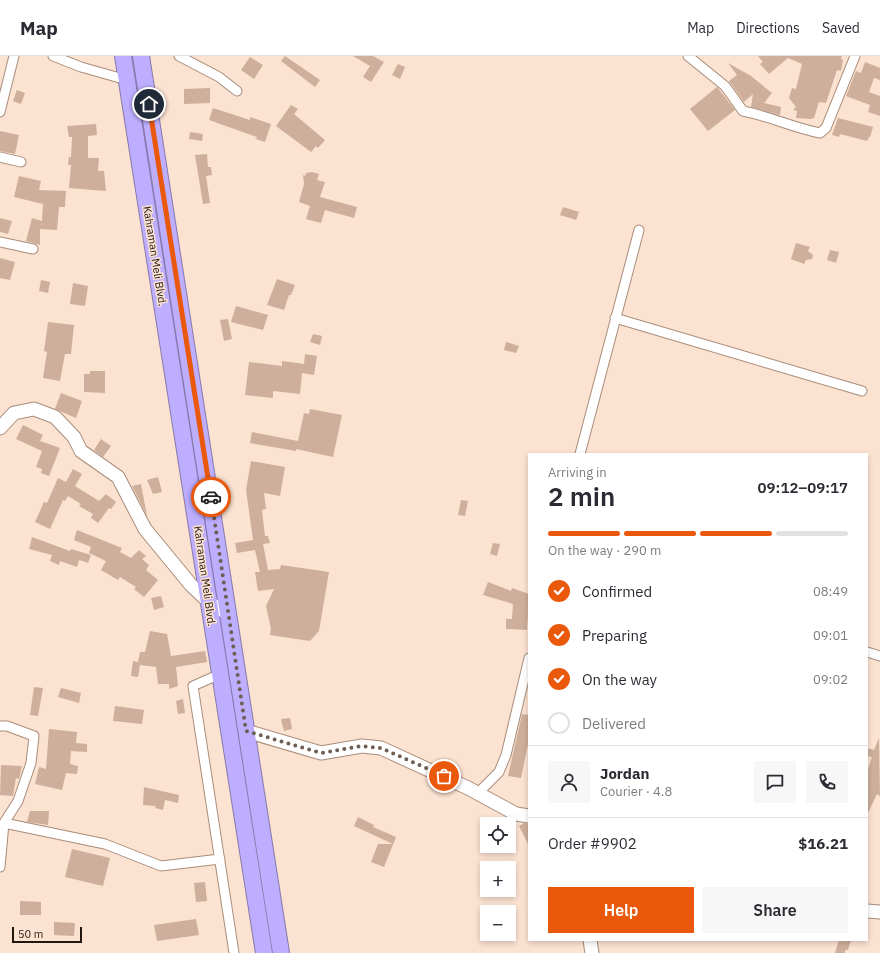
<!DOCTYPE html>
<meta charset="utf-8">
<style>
body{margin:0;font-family:"IBM Plex Sans",sans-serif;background:#f7f7f7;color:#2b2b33;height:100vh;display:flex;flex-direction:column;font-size:15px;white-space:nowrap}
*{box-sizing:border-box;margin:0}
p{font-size:13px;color:#7c7c81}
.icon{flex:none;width:22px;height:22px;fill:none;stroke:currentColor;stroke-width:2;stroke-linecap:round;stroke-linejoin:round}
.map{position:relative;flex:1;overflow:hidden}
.sheet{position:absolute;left:528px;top:397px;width:340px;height:488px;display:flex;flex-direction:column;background:#fff;border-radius:0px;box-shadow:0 2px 6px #0003}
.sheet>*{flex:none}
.tools{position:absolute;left:480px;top:761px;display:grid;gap:8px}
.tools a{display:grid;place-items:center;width:36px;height:36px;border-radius:0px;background:#fff;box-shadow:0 2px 6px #0003;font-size:20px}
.scale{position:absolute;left:12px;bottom:10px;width:70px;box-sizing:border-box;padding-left:4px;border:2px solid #22170f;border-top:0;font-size:11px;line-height:14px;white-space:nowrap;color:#22170f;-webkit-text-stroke:3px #fbe2d1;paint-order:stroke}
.pin{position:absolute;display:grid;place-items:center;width:34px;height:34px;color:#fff;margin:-17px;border:2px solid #fff;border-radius:50%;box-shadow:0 1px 4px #0007}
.courier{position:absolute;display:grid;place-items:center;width:40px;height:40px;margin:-20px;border:3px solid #ea580c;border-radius:50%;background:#fff;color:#222;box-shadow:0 1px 5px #0007}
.headline em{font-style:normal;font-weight:600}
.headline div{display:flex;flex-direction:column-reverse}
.headline{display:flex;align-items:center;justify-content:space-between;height:68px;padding:0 20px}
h1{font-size:26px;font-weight:600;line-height:30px}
.bar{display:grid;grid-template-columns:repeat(4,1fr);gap:6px 4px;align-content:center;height:48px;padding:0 20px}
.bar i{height:5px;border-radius:3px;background:#e1e1e2}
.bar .selected{background:#ea580c}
.bar p{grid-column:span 4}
.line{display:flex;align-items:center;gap:10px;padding:0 20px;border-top:1px solid #e1e1e2}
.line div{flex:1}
.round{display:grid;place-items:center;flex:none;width:42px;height:42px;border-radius:0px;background:#f7f7f7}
ol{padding:0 20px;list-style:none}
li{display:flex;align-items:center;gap:12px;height:44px}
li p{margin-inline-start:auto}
li .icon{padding:4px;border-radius:50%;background:#ea580c;color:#fff;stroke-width:4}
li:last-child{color:#7c7c81}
li i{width:22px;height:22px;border:2px solid #e1e1e2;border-radius:50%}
.action{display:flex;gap:8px;margin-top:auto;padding:8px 20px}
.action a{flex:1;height:46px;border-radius:0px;background:#ea580c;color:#fff;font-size:16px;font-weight:600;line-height:46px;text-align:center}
.action a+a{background:#f7f7f7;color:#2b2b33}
header{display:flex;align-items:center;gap:24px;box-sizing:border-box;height:56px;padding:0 20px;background:#fff;border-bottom:1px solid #e1e1e2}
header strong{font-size:19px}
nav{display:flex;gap:22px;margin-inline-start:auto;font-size:14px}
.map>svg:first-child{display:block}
.building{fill:#cdaf9b}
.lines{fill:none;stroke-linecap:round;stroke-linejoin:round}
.street-casing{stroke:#a98c79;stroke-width:11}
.secondary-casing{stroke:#a98c79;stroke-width:15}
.highway-casing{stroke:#8779ab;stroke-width:18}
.street{stroke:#fff;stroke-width:9}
.secondary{stroke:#fff;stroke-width:13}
.highway{stroke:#bdaeff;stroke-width:16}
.done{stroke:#6e5e53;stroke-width:4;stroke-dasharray:0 7.2}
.route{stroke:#ea580c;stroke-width:5}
.labels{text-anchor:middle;stroke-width:3;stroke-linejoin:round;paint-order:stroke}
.street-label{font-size:11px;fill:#22170f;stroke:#fbe2d1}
</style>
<header>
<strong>Map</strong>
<nav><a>Map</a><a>Directions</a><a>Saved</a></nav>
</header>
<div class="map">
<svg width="880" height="897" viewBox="0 0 880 897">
<rect width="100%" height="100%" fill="#fbe2d1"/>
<path class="building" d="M285 0 320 24 315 31 281 5Z
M353 0H373L384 6 371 26 363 21 370 10Z
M758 0H842L841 3 843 4 841 15 837 14 826 47 819 46 814 62 811 63 796 62 797 55 793 54 796 51 789 42 792 32 796 33 802 8 788 2 769 18 760 8 763 6Z
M250 1 263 9 254 23 241 14Z
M865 6 880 12V24L874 22 869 36 880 40V60L868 56 870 49 846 40 856 15 861 17Z
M728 7 751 20 772 37 764 47 781 51 780 59 751 51 753 38 744 46 729 25 737 19Z
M398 8 405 11 400 23 392 19Z
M717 31 735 54 708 75 690 53Z
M210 32V47L184 48V33Z
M17 34 25 37 21 48 13 45Z
M291 49 298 53 294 58 325 84 318 92 316 90 311 96 276 70Z
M213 52 250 64V61L271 68 265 86 256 83 257 81 209 64Z
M838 62 873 71 870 81H869L867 85 840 78 839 81 832 79Z
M96 68 97 79 88 80V102H99L98 115H104L106 135 69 132 71 109H68L69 101H71L72 81H69L67 70Z
M0 75 19 79 15 98 0 95Z
M190 76 203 78 202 85 189 83Z
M207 98 208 111H211L212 119 206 120 210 147 203 148 195 99Z
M312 116 319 118 317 124 325 126 320 141 357 151 354 162 325 154 321 167 306 163 310 150 299 146 304 128 303 119 305 120 306 117Z
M19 120 41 125 39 134 66 135 65 151H59L57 174 40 173V189L26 185 32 162 42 165 43 148 14 141Z
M563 151 579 156 576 164 560 159Z
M0 162 12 165 8 178 0 176Z
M796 187 810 191 808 195 813 199 812 203 806 204 804 208 791 203Z
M830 194 839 196 836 207 827 204Z
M0 202 15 206 10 224 0 222Z
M277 223 295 229 291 239H289L284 254 267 249Z
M41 224 50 226 48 237 39 235Z
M73 227 88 230 85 250 70 248Z
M236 250 268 259 263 274 231 266Z
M228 263 232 283 224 285 220 264Z
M48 266 74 269 71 298H65L60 325 43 322 47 296 44 295Z
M313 278 322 280 320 289 310 286Z
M506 286 519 290 516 297 504 294Z
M305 298 317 300 314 319 302 317 300 338 273 335V342L245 339 249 306 282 310V305L304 308Z
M90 315H105V337L84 336V318H90Z
M61 337 82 345 76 362 55 353Z
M310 353 342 359 333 401 296 393V395L250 387 252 376 298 385 304 357 309 358Z
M23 369 43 379 40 385 60 392 49 420 41 417 42 413 36 411 42 395 16 383Z
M101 383 111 390 103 401 94 394Z
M251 405 285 411 280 440 264 437 266 453 262 454 265 480H268L270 487 263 488 268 514 280 513 281 509 329 516 319 575 310 585 270 579 271 573 266 550 274 533 258 535 255 516H260L255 494 237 497 235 487 253 484 246 434Z
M73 413 82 418 75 430 99 445 106 438 116 446 111 453 109 452 98 467 91 462 93 458 79 450 81 448 68 440 65 445 63 444 50 473 35 466 44 446 47 447 58 422 66 426Z
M158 421 162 436 153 438 147 424Z
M141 428 147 460 132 430Z
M461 444 468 445 465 460 458 459Z
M77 474 122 492 120 496 131 502 139 494 146 500 142 503 149 509 146 514 158 524 144 541 134 533 136 531 120 521 118 524 101 514 106 505 89 497 91 491 74 484Z
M32 481 70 495 71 493 91 499 88 507 79 504 77 511 60 505 59 509 50 505 52 499 29 493Z
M493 487 500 488 497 500 490 498Z
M488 526 511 535 512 532 529 538 527 574 506 573V563H512L513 548 483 539Z
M161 540 164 551 154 554 151 542Z
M150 575 167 578 171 600 205 595 207 606 176 611 178 630 169 633V628H158L156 611 140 609 138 621 131 620 133 605 138 606 140 596H145Z
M34 631 43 632 38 660 30 659Z
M61 632 81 637 79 647 58 641Z
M183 643 185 657 178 658 176 645Z
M115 650 144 654 142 668 113 665Z
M522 658 529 659V683L521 722 508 720Z
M290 662 292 673 284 675 281 663Z
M49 673 77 676 76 687 87 688V696L71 695 70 708 78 710 77 718 66 717 62 734 35 728 39 711 46 713Z
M879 682 880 740 877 738 867 759V716L872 701 867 700V692L874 694Z
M1 709 22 710 19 723 16 722 13 740 0 739Z
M144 731 179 739 178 747 165 744 163 754 155 752 156 750 143 749Z
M30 755H49L48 769 27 766Z
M358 761 374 769 373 771 396 781 384 811 371 806 378 788H393L354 770Z
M524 767 529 768V790L519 770Z
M72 793 110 802 103 830 65 821Z
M205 826 207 845 196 846 194 827Z
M20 845 41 846V859H20Z
M196 863 199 879 157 885 154 869Z
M54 866 75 867 74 880 54 879Z
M839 884H851L848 894H845V897H835Z"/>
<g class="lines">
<g class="street-casing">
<path id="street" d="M53 0 81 11 127 24
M179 0 219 21 237 35
M688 0 725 30 743 55C769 60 794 72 820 77L826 72 855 0
M0 56 14 0
M0 101 21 106
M0 186 33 193
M615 262 862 335
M580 398 639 174
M867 596 880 600
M220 618 193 630 234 897
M0 670H7L34 680 31 707 18 745 4 767 0 811
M478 737 499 716 506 699 529 602
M4 767 105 788 161 810 220 803"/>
</g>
<g class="secondary-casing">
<path id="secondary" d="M0 372 14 357 34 353 55 361 74 381 81 395 118 421 145 473 191 529 210 547 228 558
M246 675 321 697 362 690 381 692 468 732 516 758 529 760
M867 855 880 856
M590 884 592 897"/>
</g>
<g class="highway-casing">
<path id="highway" d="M123 0 264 897
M141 0 281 897"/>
</g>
<use href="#street" class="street"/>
<use href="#secondary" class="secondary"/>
<use href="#highway" class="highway"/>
</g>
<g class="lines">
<path class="done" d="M211 441 246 675 321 697 362 690 381 692 444 720"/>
<path class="route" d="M149 48 211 441"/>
</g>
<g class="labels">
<g class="street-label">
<text transform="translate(155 200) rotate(81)" y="4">Kahraman Meli Blvd.</text>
<text transform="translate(205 520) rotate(82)" y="4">Kahraman Meli Blvd.</text>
</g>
</g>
</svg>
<div class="tools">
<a><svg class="icon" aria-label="locate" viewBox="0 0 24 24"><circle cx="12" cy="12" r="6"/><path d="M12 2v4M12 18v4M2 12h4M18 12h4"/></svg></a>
<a>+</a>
<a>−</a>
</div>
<div class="scale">50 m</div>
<div class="pin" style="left:444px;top:720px;background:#ea580c"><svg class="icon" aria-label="bag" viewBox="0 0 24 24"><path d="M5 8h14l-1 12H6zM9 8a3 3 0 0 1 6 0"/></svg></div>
<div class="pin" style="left:149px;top:48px;background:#1f2937"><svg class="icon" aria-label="home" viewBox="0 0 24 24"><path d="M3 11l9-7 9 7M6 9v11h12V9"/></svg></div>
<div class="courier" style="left:211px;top:441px"><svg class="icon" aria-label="car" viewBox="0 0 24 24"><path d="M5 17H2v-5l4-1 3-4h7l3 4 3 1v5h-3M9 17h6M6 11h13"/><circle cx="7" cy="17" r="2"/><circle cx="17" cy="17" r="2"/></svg></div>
<section class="sheet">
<div class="headline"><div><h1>2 min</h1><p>Arriving in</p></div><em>09:12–09:17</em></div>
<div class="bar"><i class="selected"></i><i class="selected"></i><i class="selected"></i><i></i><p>On the way · 290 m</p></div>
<ol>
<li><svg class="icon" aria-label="check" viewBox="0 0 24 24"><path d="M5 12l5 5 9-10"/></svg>Confirmed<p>08:49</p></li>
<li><svg class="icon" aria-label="check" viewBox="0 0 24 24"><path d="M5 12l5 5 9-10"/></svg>Preparing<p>09:01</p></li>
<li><svg class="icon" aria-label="check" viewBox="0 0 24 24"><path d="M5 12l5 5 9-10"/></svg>On the way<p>09:02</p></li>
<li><i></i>Delivered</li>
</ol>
<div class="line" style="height:72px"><a class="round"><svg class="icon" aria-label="person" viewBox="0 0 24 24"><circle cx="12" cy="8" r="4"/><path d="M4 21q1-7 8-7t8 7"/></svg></a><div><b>Jordan</b><p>Courier · 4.8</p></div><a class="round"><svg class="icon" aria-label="chat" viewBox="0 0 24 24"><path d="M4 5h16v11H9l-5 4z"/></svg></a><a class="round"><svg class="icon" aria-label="phone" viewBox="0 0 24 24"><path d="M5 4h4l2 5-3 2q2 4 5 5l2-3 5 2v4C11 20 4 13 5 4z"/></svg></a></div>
<div class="line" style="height:52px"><div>Order #9902</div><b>$16.21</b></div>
<div class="action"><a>Help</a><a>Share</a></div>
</section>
</div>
